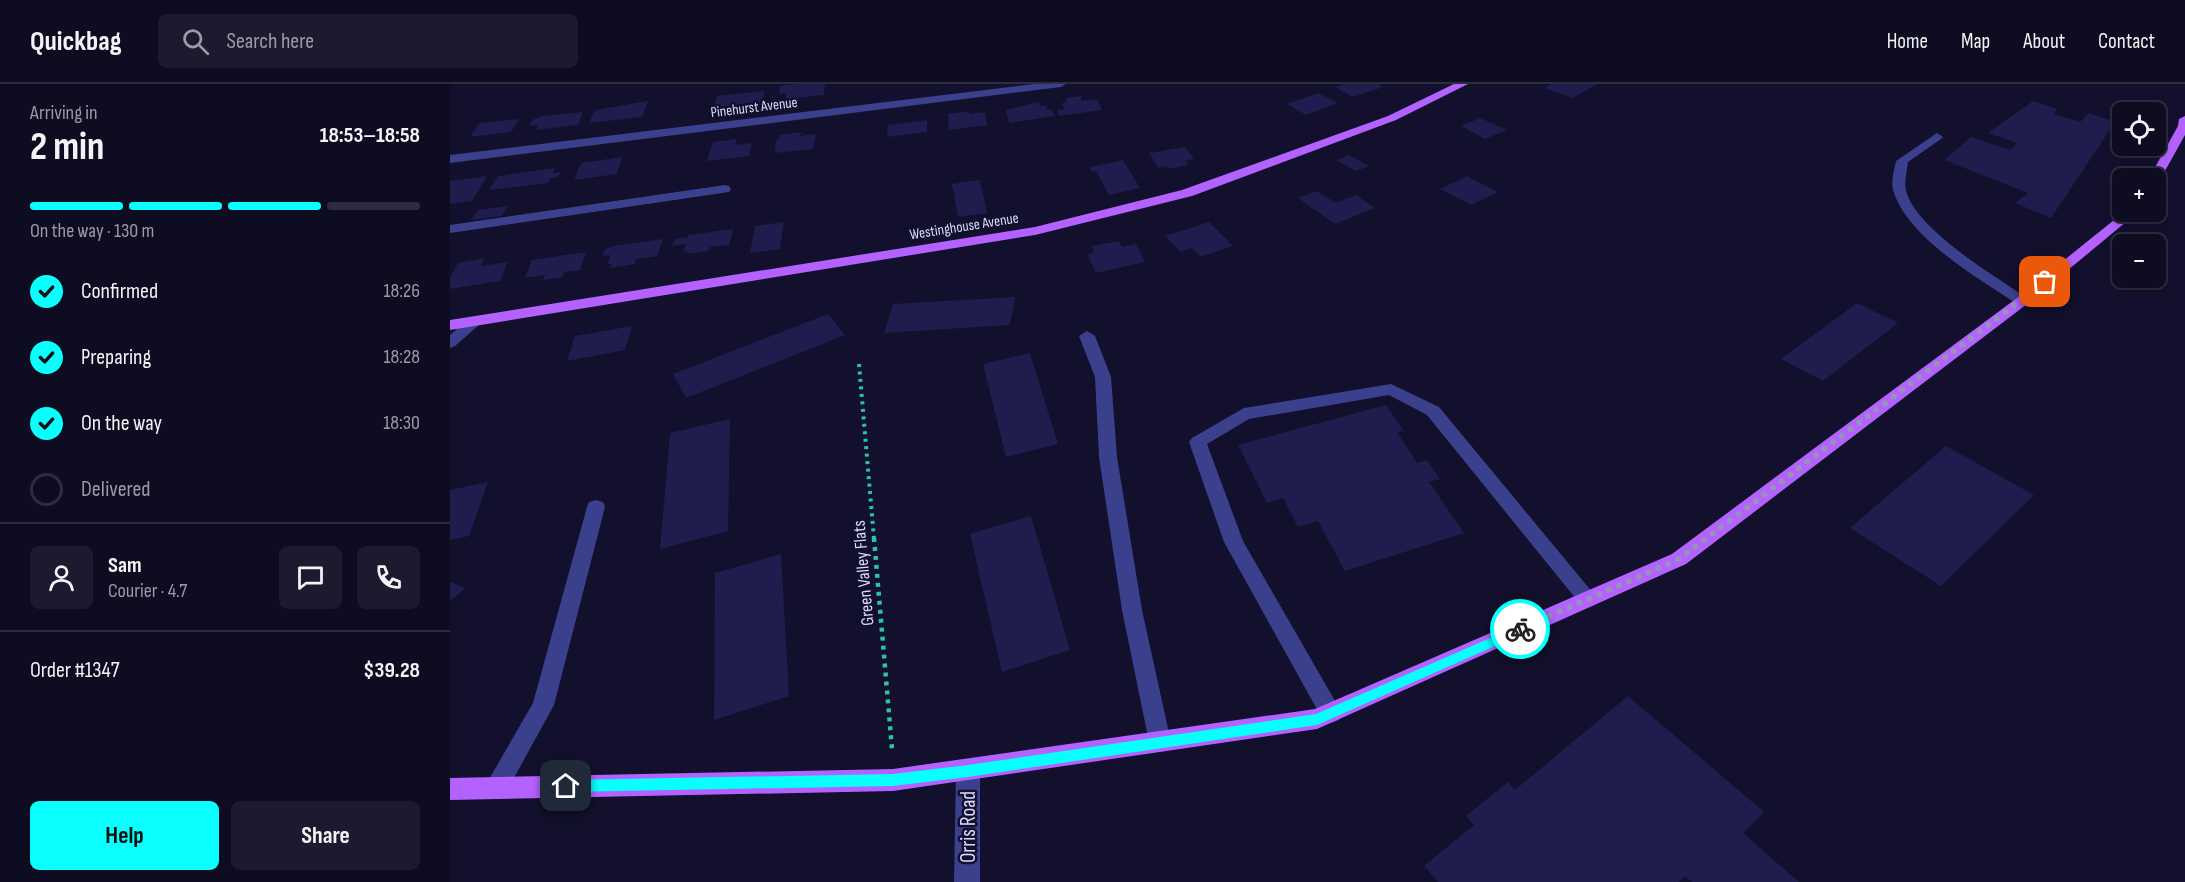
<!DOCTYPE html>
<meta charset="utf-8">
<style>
body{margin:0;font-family:"Sofia Sans Condensed",sans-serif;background:#1c1a2e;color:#f1f3f6;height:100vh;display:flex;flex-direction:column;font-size:22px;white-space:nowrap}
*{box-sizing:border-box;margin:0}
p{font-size:20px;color:#9b9ba5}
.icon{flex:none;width:33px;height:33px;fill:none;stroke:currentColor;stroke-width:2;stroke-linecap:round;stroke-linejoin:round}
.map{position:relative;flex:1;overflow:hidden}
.details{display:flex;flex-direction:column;background:#0e0c21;width:450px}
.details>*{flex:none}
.tools{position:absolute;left:1662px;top:18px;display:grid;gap:12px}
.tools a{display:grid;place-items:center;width:54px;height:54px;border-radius:9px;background:#0e0c21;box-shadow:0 3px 9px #0003,0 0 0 2px #2e2c3f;font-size:30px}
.pin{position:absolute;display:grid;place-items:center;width:51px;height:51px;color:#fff;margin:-26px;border-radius:12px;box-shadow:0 3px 9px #0006}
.courier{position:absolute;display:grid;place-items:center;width:60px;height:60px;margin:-30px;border:4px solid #07fffd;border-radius:50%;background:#fff;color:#222;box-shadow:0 2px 8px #0007}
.summary em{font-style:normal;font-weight:700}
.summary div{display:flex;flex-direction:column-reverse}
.summary{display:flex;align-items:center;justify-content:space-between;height:102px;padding:0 30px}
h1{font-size:39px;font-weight:700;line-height:45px}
.bar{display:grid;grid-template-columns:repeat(4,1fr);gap:9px 6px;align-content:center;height:72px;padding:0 30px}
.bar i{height:8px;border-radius:4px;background:#2e2c3f}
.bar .selected{background:#07fffd}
.bar p{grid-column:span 4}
.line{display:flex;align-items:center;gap:15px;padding:0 30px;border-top:2px solid #2e2c3f}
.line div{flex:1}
.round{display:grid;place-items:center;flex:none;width:63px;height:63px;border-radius:9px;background:#1c1a2e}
ol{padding:0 30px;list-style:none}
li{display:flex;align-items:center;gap:18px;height:66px}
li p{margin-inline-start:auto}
li .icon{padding:6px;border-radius:50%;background:#07fffd;color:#111;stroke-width:4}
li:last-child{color:#9b9ba5}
li i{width:33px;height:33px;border:3px solid #2e2c3f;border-radius:50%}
.button{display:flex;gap:12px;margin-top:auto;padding:12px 30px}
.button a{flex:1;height:69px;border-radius:9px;background:#07fffd;color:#111;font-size:24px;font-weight:700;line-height:69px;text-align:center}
.button a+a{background:#1c1a2e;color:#f1f3f6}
header{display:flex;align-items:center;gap:36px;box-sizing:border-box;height:84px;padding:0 30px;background:#0e0c21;border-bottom:2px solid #2e2c3f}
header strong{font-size:28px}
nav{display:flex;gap:33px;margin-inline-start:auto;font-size:21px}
.search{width:420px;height:54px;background:#1c1a2e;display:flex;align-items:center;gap:15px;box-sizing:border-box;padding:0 21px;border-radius:9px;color:#9b9ba5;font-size:22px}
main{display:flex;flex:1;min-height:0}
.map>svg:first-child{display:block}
.building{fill:#201c4d}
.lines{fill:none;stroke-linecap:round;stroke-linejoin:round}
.path-far1{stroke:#2dc1a8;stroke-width:4;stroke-dasharray:3 4.5;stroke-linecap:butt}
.path{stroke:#2dc1a8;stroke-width:4.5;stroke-dasharray:4 5;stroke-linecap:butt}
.minor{fill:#3a408c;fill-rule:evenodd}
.major{fill:#b362ff;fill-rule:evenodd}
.route{fill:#07fffd}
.done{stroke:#9594b5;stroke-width:6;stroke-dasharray:0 10.8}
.labels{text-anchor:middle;stroke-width:5;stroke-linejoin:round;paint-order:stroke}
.far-street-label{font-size:15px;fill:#dbdbff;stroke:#12102c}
.street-label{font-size:18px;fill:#dbdbff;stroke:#12102c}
.near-street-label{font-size:21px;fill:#dbdbff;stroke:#12102c}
</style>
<header>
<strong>Quickbag</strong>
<div class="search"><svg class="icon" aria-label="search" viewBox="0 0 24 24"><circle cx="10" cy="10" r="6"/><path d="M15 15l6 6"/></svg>Search here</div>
<nav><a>Home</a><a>Map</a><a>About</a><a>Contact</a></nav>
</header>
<main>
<section class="details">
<div class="summary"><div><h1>2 min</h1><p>Arriving in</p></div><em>18:53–18:58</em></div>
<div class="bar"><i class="selected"></i><i class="selected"></i><i class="selected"></i><i></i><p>On the way · 130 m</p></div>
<ol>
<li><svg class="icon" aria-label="check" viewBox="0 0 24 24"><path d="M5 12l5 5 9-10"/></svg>Confirmed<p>18:26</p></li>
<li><svg class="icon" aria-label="check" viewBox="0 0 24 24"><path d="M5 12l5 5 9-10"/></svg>Preparing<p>18:28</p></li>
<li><svg class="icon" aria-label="check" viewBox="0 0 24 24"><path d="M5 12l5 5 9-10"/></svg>On the way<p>18:30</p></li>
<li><i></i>Delivered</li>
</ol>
<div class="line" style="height:108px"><a class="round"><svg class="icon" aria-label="person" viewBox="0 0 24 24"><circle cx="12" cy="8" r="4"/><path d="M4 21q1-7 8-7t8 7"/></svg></a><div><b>Sam</b><p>Courier · 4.7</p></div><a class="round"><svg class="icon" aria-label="chat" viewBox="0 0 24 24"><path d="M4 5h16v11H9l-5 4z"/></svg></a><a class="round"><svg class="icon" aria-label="phone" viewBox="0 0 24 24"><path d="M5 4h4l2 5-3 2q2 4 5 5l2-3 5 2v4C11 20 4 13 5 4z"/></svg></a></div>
<div class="line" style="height:78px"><div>Order #1347</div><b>$39.28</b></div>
<div class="button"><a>Help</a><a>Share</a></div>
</section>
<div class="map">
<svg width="1735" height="798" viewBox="0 0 1735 798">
<rect width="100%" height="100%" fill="#12102c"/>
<path class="building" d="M346 0H375L374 11 336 15V9L329 10 330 2Z
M894 0H928L933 3 903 13 885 3Z
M1101 0H1147L1123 14 1095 4Z
M315 7 312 19 263 24 267 12Z
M868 9 888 19 856 31 837 20Z
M631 12 632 17 647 15 652 26 609 32 607 26 614 25 612 19 617 18 616 14Z
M198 17 192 33 139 39 145 26Z
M1583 17 1607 25 1604 30 1630 38 1639 29 1665 38 1601 134 1565 119 1578 109 1494 76 1521 53 1560 66 1567 59 1538 49Z
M589 18 590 22H596L597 26 602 25 604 32 559 39 556 26Z
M519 27V30L535 28 537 41 499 46 498 30Z
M133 28 128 41 86 46 88 41 79 42 82 36 93 32Z
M1030 34 1057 46 1035 55 1011 42Z
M70 35 61 48 20 53 29 39Z
M477 36V48L437 53 438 41Z
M351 48 350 52 366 50 363 65 325 69 326 56 329 55 330 51Z
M287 55 285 61 302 59 299 72 257 77 263 58Z
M735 63 744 75 736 77 738 81 718 85 717 82 708 84 699 69Z
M899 71 919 82 906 87 886 76Z
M172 73 167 90 124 96 131 79Z
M673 76 690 104 659 111 646 87 642 88 640 83Z
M105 84 103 89 111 88 108 93 101 94 98 99 39 106 48 92Z
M37 92 22 117 0 120V97Z
M1017 92 1048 108 1021 121 990 105Z
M530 96 537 129 508 133 502 100Z
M867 107 886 119 906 111 925 124 885 140 848 114Z
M58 122 52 132 21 136 28 126Z
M334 138 330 165 300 169 305 142Z
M759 138 783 162 750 173 742 164 731 168 715 152Z
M283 145 279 161 260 163 258 167 237 170 238 167 233 168 236 160 222 162 225 155 238 153V151Z
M213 155 207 172 186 175 185 180 160 184 162 180H158L160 171 152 172 155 165 164 162Z
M669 157 672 163 686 160 695 178 646 189 637 170 644 169 642 162Z
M136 168 130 186 114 188 113 193 93 196 95 191 75 194 82 176Z
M35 174 31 182 58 178 50 197 0 205V194L8 179Z
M565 213 560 241 434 249 443 220Z
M1407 219 1448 239 1373 297 1331 275Z
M378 230 395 251 236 314 223 290Z
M182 242 175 266 117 277 125 252Z
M580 269 608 360 556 373 533 280Z
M936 321 954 347 947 348 967 379 977 376 990 395 979 398 1014 449 895 487 868 437 848 443 833 414 817 419 788 361Z
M280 335 278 447 210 465 220 349Z
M1496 362 1584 411 1491 502 1400 444Z
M38 398 19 452 0 456V406Z
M581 432 620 566 552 588 520 450Z
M331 470 339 612 264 636 265 489Z
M0 498 16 504 0 517Z
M1178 612 1314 728 1293 749 1349 798H1242L1235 792 1229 798H988L974 782 1024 741 1016 732 1058 698 1065 706Z"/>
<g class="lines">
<path class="path-far1" d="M409 280 424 455"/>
<path class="path" d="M424 454 442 665"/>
<path class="minor" d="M584 0H616L611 3 0 79V71Z
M1487 49 1493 53 1491 55 1458 78C1457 87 1454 98 1456 106 1464 144 1546 193 1577 214L1579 217 1577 220H1567C1528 194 1460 155 1444 109 1440 99 1444 87 1446 77Z
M275 101 279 102 281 105 279 108 0 149V141Z
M25 232 33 237 30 240 5 262 0 264V251L20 234Z
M637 247 645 252 661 293 667 373 692 526 721 658 718 665 710 668 702 665 699 658 672 526 649 373 645 293 629 252Z
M941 300 989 323 1148 515 1145 521 1138 523 1131 521 977 331 939 311 799 335 757 360 793 457 892 629 889 636 881 639 873 636 774 458 739 358 742 354 794 324Z
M146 416 153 418 155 423 104 621 54 712 46 715 38 712 34 704 83 619 137 423 139 418Z
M518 676 526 679 530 687V798H504L506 687 510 679Z"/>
<path class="major" d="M1004 0H1018L946 36 742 112 585 151 0 246V236L585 143 732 106 938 32Z
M1735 32V51L1711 94 1706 98V94H1699L1728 42 1729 35Z
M1674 128H1688L1577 220 1236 480 867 645 443 707 0 716V694L443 685 865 625 1222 470 1567 214Z"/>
</g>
<path class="route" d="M1070 541 1075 545 1074 549 867 641 518 693 443 702 116 708 111 707 110 702 111 698 116 696 443 690 518 681 866 630Z"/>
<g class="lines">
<path class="done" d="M1070 545 1229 475 1595 198"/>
</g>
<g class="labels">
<g class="far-street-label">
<text transform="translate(304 23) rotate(-7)" y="5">Pinehurst Avenue</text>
<text transform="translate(514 142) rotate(-9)" y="5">Westinghouse Avenue</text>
</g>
<g class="street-label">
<text transform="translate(413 489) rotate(-95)" y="6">Green Valley Flats</text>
</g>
<g class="near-street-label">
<text transform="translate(518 743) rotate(-90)" y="7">Orris Road</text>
</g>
</g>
</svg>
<div class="tools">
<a><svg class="icon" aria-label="locate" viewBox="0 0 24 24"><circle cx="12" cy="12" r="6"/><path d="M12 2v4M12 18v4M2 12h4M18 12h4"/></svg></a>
<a>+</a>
<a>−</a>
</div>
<div class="pin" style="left:1595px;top:198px;background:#ea580c"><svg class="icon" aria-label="bag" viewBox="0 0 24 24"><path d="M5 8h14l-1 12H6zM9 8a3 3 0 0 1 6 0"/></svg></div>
<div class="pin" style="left:116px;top:702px;background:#1f2937"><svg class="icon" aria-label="home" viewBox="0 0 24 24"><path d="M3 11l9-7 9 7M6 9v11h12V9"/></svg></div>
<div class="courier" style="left:1070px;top:545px"><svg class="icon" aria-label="bike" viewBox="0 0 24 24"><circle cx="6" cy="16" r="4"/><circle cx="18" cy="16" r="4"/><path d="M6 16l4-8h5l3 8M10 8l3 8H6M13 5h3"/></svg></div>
</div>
</main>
